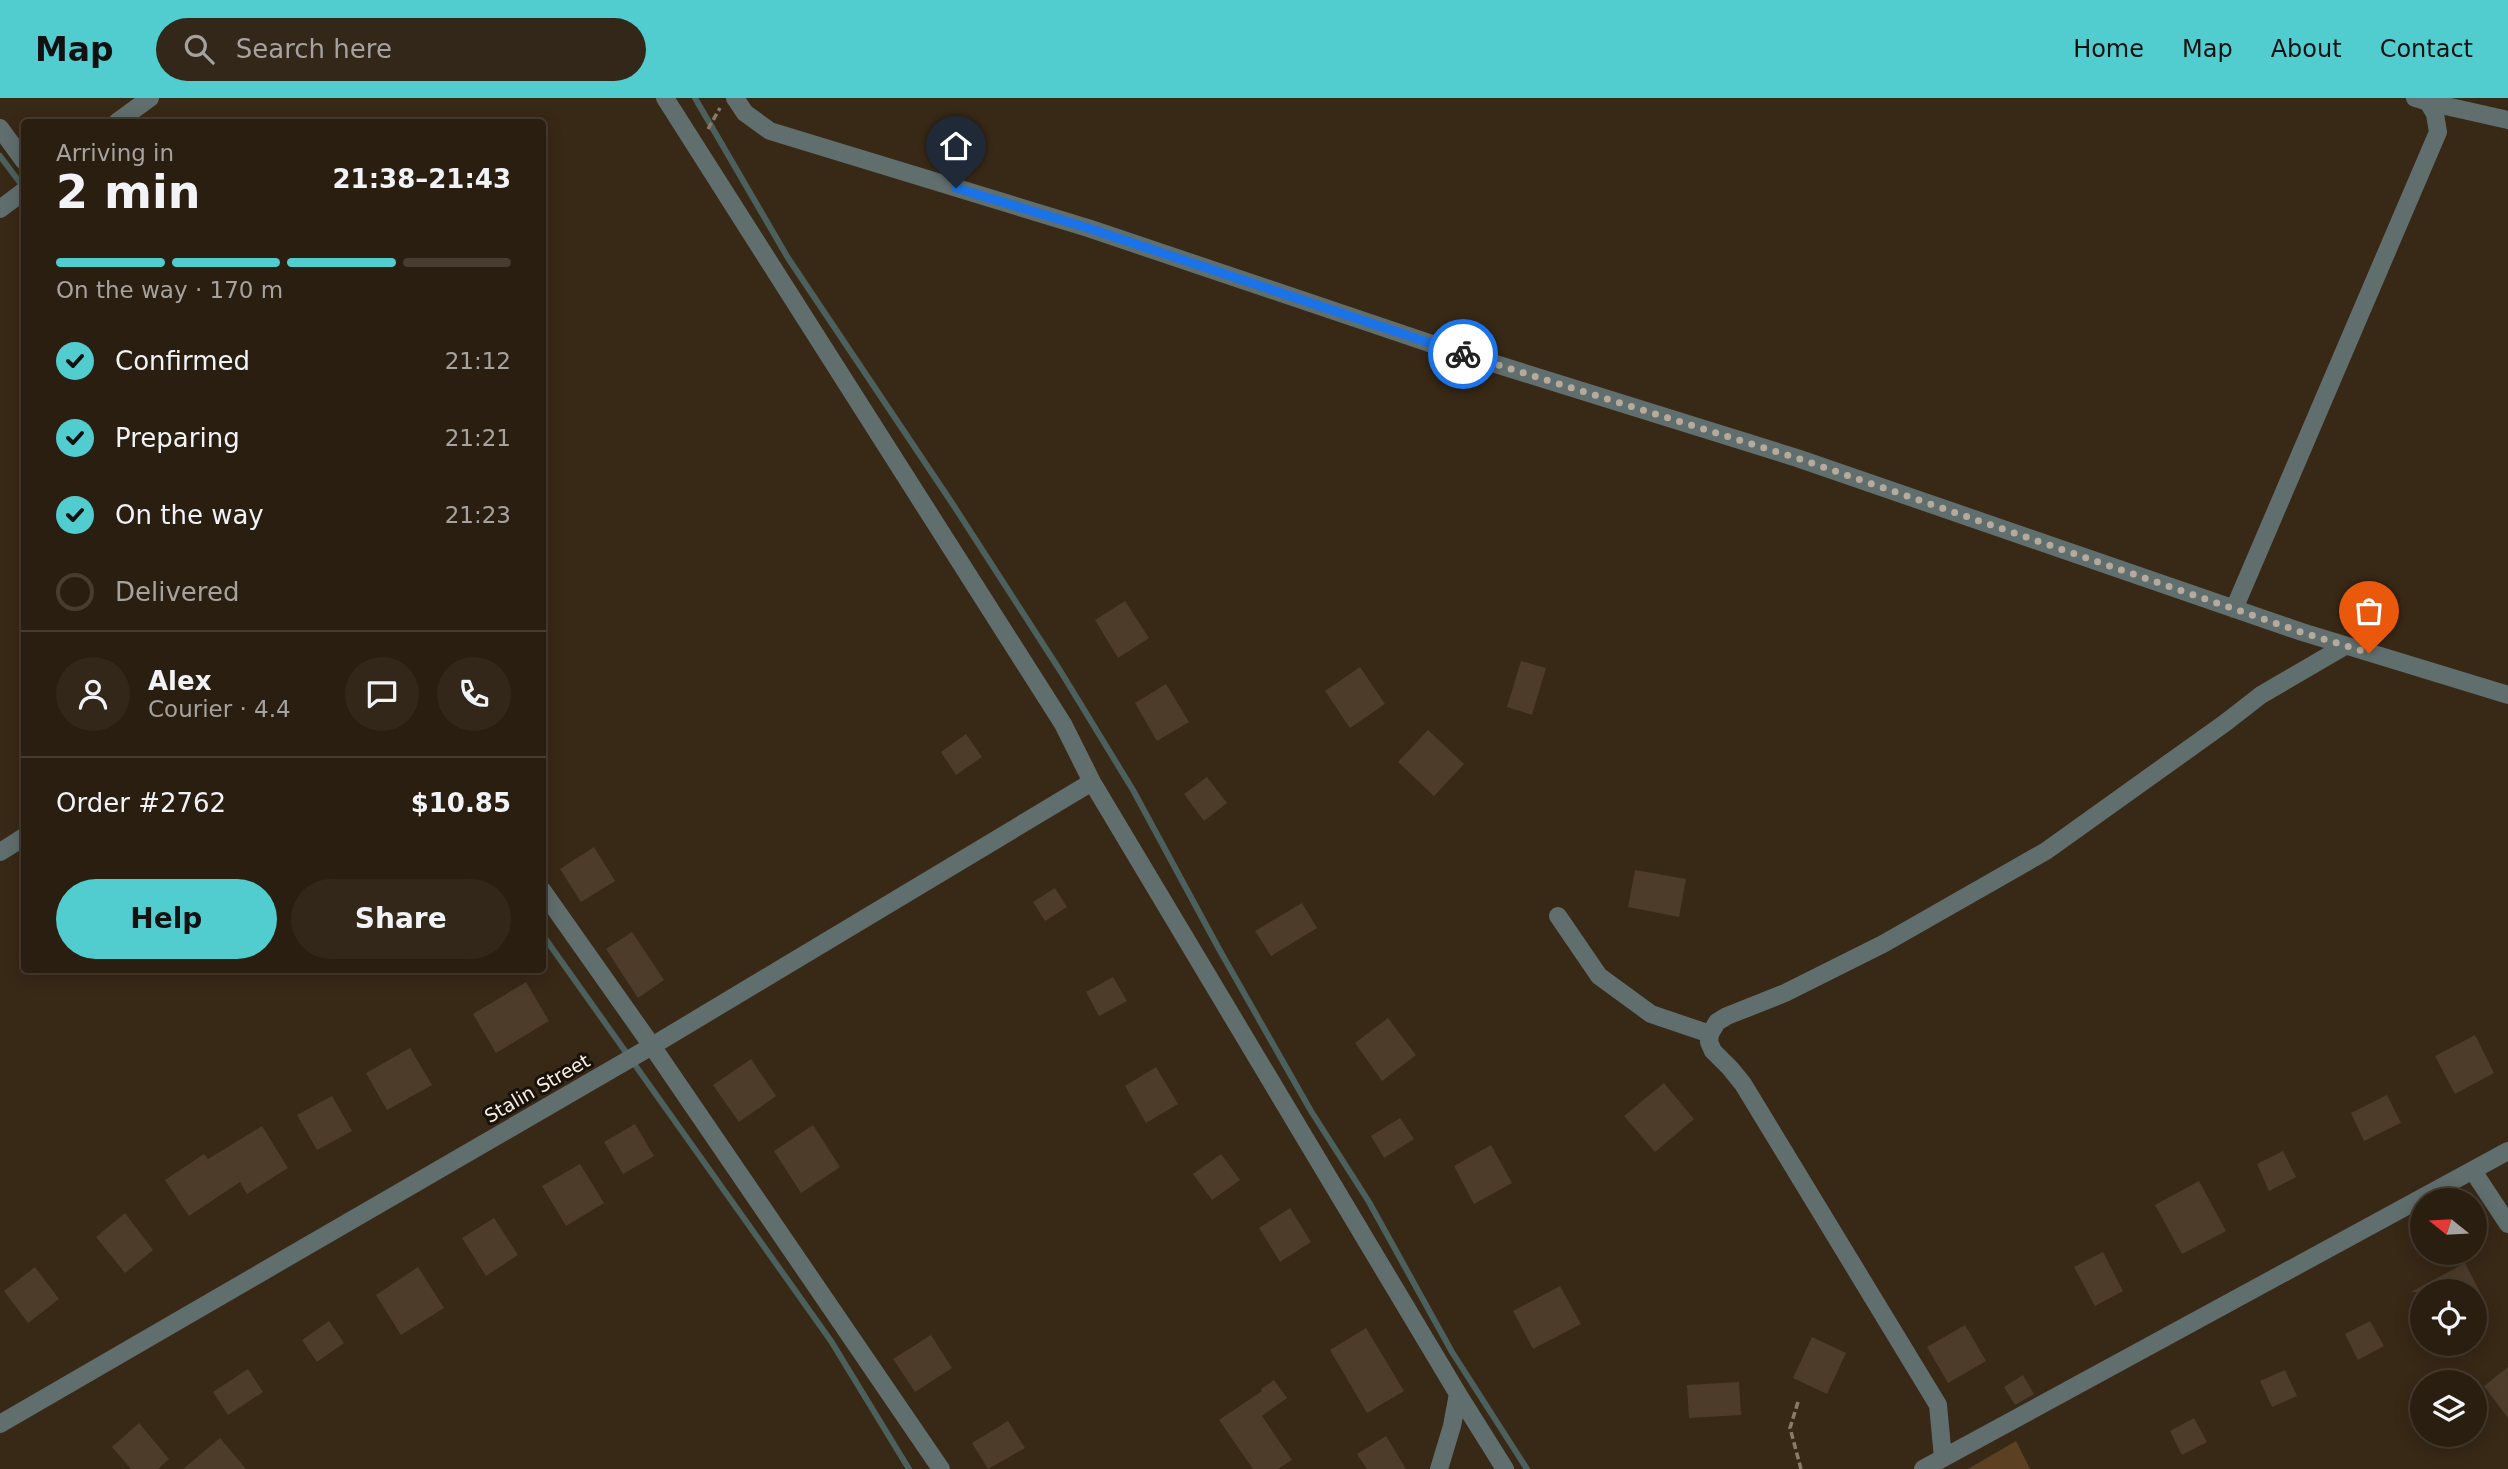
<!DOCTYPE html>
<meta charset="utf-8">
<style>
body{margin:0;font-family:"DejaVu Sans",sans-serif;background:#322719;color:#f1f3f6;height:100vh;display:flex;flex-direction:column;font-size:26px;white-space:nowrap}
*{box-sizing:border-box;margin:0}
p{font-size:23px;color:#a5a29f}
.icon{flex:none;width:38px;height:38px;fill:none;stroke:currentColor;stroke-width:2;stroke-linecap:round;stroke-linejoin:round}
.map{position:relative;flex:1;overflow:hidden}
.drawer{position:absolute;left:21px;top:21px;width:525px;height:854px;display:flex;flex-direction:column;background:#2a1e10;border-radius:7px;box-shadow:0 4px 18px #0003,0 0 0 2px #463c30}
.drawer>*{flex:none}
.needle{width:46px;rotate:288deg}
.buttons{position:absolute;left:2410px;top:1090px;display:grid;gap:14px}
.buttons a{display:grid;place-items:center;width:77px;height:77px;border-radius:50%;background:#2a1e10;box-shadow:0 4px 18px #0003,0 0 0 2px #463c30;font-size:35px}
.pin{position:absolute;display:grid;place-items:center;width:60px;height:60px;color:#fff;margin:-72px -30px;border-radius:50% 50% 50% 0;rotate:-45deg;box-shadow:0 0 7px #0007}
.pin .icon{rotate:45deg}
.courier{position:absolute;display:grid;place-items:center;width:70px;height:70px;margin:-35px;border:5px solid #1a73e8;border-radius:50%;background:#fff;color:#222;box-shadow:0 2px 9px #0007}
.headline em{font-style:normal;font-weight:700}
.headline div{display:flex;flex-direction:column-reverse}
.headline{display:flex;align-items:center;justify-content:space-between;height:119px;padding:0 35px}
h1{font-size:46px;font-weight:700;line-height:52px}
.bar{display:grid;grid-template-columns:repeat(4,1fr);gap:10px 7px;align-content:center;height:84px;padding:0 35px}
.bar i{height:9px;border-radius:5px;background:#463c30}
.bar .active{background:#52cdcf}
.bar p{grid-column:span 4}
.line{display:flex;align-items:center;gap:18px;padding:0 35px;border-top:2px solid #463c30}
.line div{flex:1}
.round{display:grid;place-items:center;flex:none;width:74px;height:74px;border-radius:37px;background:#322719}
ol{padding:0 35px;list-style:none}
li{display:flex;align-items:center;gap:21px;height:77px}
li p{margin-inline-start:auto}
li .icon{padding:7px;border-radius:50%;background:#52cdcf;color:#111;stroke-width:4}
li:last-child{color:#a5a29f}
li i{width:38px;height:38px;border:4px solid #463c30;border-radius:50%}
.action{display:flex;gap:14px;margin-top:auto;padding:14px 35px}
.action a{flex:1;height:80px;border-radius:42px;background:#52cdcf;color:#111;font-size:28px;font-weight:700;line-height:80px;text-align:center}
.action a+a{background:#322719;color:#f1f3f6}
header{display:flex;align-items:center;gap:42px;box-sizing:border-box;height:98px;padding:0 35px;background:#52cdcf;color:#111}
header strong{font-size:33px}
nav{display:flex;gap:38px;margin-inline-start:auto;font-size:24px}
.search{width:490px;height:63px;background:#322719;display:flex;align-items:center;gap:18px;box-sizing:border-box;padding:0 24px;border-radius:38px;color:#a5a29f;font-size:26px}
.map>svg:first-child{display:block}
.green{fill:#5b4122}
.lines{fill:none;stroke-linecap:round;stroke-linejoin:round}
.stream{stroke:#4c605d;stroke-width:6}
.building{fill:#4d3c2a}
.path{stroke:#887b6c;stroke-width:3.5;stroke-dasharray:7 3.5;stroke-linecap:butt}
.minor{stroke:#616e6e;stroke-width:18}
.done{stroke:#b6aa9d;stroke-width:7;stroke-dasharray:0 12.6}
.route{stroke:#1a73e8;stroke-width:9}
.labels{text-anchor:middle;stroke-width:6;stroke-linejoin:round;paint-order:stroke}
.street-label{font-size:19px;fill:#faf0e5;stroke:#19120b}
</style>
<header>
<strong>Map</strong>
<div class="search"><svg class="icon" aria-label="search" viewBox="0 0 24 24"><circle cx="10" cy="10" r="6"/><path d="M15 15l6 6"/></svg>Search here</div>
<nav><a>Home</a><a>Map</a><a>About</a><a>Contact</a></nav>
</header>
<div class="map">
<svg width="2508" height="1371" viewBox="0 0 2508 1371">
<rect width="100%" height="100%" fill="#382816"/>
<path class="green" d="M2016 1343 2030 1371H1968Z"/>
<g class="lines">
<path class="stream" d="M695 0 788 160 952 405 1061 574 1133 692 1219 851 1311 1013 1369 1104 1452 1254 1527 1371
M0 58 24 90
M542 836 831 1243 909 1371"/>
</g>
<path class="building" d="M1125 503 1149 540 1118 560 1095 522Z
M1521 563 1546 570 1532 617 1507 609Z
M1360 569 1385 606 1350 630 1325 593Z
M1166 586 1189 624 1157 643 1135 605Z
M1428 632 1464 666 1434 698 1398 664Z
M966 636 982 659 956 677 941 654Z
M1207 679 1227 705 1204 723 1184 696Z
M594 749 615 783 581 804 560 771Z
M1635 772 1686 781 1679 819 1628 809Z
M1055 790 1067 809 1045 823 1033 804Z
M1302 805 1317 830 1271 858 1255 833Z
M632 834 664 882 638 900 606 851Z
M1113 879 1127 903 1099 918 1086 894Z
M526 884 549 923 496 955 473 916Z
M1388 920 1416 957 1382 983 1355 945Z
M2475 937 2494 975 2455 996 2435 958Z
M410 950 432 987 387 1012 366 975Z
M751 961 776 998 739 1024 713 987Z
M1156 969 1178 1006 1146 1025 1125 988Z
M1664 985 1694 1021 1655 1054 1624 1018Z
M2387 997 2401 1025 2364 1043 2351 1015Z
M332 998 352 1033 317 1052 297 1017Z
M1400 1020 1414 1041 1384 1060 1371 1038Z
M635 1026 654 1058 623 1076 604 1044Z
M813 1027 840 1069 801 1095 774 1053Z
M262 1028 288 1070 247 1096 240 1084 189 1118 165 1082 204 1056 208 1061Z
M1491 1047 1512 1085 1474 1106 1454 1068Z
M2283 1053 2296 1079 2269 1093 2257 1066Z
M1221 1056 1240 1082 1212 1102 1193 1076Z
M580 1066 604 1105 566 1128 542 1088Z
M2199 1083 2226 1133 2182 1156 2155 1107Z
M1290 1110 1311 1144 1280 1164 1259 1130Z
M125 1115 153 1152 125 1175 96 1139Z
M494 1120 518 1157 486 1178 462 1140Z
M2103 1154 2123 1193 2095 1208 2074 1169Z
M2465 1165 2480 1194H2411Z
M35 1169 59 1201 28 1225 4 1193Z
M418 1169 444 1210 401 1237 376 1197Z
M1560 1188 1581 1226 1533 1251 1513 1213Z
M329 1223 344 1245 317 1264 302 1242Z
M2370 1223 2384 1248 2358 1262 2345 1236Z
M1965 1227 1986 1263 1948 1285 1927 1249Z
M1366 1230 1404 1293 1367 1315 1330 1252Z
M931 1237 952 1270 915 1294 893 1261Z
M1812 1239 1846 1255 1827 1296 1793 1280Z
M2508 1269V1320L2484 1288Z
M248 1271 263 1294 228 1317 213 1294Z
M2285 1272 2297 1298 2272 1309 2260 1283Z
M2023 1277 2034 1296 2015 1307 2004 1289Z
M1274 1282 1287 1300 1262 1318 1292 1362 1278 1371H1253L1219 1322 1262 1293 1261 1291Z
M1739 1284 1741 1317 1689 1320 1687 1287Z
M2194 1320 2207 1344 2182 1357 2170 1333Z
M1008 1323 1025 1350 988 1371 972 1345Z
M139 1325 169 1361 158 1371H131L112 1349Z
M1386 1338 1406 1371H1367L1357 1356Z
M220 1340 246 1371H183Z"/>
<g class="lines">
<path class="path" d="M708 31 720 10
M1798 1304 1790 1330 1801 1371"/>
<path class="minor" d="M665 0 1063 626 1092 684 1458 1296 1505 1371
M735 0 745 15 770 33 1088 130 1438 248 1797 360 2302 534 2508 597
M2428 4 2508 22
M117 24 150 0
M0 30 24 63
M0 111 24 93
M2234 511 2438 34 2435 16 2428 4 2415 0
M0 754 24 739
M542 792 652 948 941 1371
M1558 818 1599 878 1651 916 1710 936
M2473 1073 2508 1126
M0 1326 652 948 1092 684
M1943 1360 1938 1307 1743 986 1730 970 1713 953 1709 944 1710 936 1717 924 1727 918 1785 895 1883 846 2046 753 2225 625 2261 597 2345 548
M1439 1371 1452 1328 1458 1296
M1923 1371 2508 1053"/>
</g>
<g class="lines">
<path class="done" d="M1463 256 1797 360 2301 534 2369 555"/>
<path class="route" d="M956 90 1088 130 1463 256"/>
</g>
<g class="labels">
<g class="street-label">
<text transform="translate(537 990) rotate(-30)" y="7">Stalin Street</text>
</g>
</g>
</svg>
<div class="buttons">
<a><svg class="needle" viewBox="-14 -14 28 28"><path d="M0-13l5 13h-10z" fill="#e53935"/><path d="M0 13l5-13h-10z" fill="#a5a29f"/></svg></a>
<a><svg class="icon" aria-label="locate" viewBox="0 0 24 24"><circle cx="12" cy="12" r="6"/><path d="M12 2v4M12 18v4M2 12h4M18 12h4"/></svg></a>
<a><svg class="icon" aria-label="layers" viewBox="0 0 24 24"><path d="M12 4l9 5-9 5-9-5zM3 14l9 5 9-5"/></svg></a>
</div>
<div class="pin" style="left:2369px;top:555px;background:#ea580c"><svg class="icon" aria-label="bag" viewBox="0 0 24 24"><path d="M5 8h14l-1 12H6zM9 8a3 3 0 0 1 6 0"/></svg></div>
<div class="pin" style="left:956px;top:90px;background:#1f2937"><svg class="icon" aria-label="home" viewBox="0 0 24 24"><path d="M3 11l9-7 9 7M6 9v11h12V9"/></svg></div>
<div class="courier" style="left:1463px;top:256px"><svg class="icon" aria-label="bike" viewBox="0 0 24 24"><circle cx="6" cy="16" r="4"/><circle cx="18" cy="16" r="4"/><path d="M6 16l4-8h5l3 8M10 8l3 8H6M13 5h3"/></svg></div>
<section class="drawer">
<div class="headline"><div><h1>2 min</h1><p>Arriving in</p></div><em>21:38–21:43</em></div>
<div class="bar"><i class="active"></i><i class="active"></i><i class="active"></i><i></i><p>On the way · 170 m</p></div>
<ol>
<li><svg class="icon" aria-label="check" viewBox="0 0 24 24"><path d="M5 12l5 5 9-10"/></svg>Confirmed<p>21:12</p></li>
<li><svg class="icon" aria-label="check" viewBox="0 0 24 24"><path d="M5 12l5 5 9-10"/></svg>Preparing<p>21:21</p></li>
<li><svg class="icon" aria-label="check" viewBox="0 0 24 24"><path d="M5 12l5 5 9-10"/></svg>On the way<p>21:23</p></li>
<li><i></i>Delivered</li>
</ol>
<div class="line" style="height:126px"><a class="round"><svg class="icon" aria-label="person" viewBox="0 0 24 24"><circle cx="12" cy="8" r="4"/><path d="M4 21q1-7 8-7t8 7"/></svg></a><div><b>Alex</b><p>Courier · 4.4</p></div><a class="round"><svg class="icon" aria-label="chat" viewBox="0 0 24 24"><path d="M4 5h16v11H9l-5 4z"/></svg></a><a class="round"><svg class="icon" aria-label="phone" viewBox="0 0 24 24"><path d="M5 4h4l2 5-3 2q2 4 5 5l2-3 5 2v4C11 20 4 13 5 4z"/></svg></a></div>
<div class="line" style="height:91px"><div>Order #2762</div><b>$10.85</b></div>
<div class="action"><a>Help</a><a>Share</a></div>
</section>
</div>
